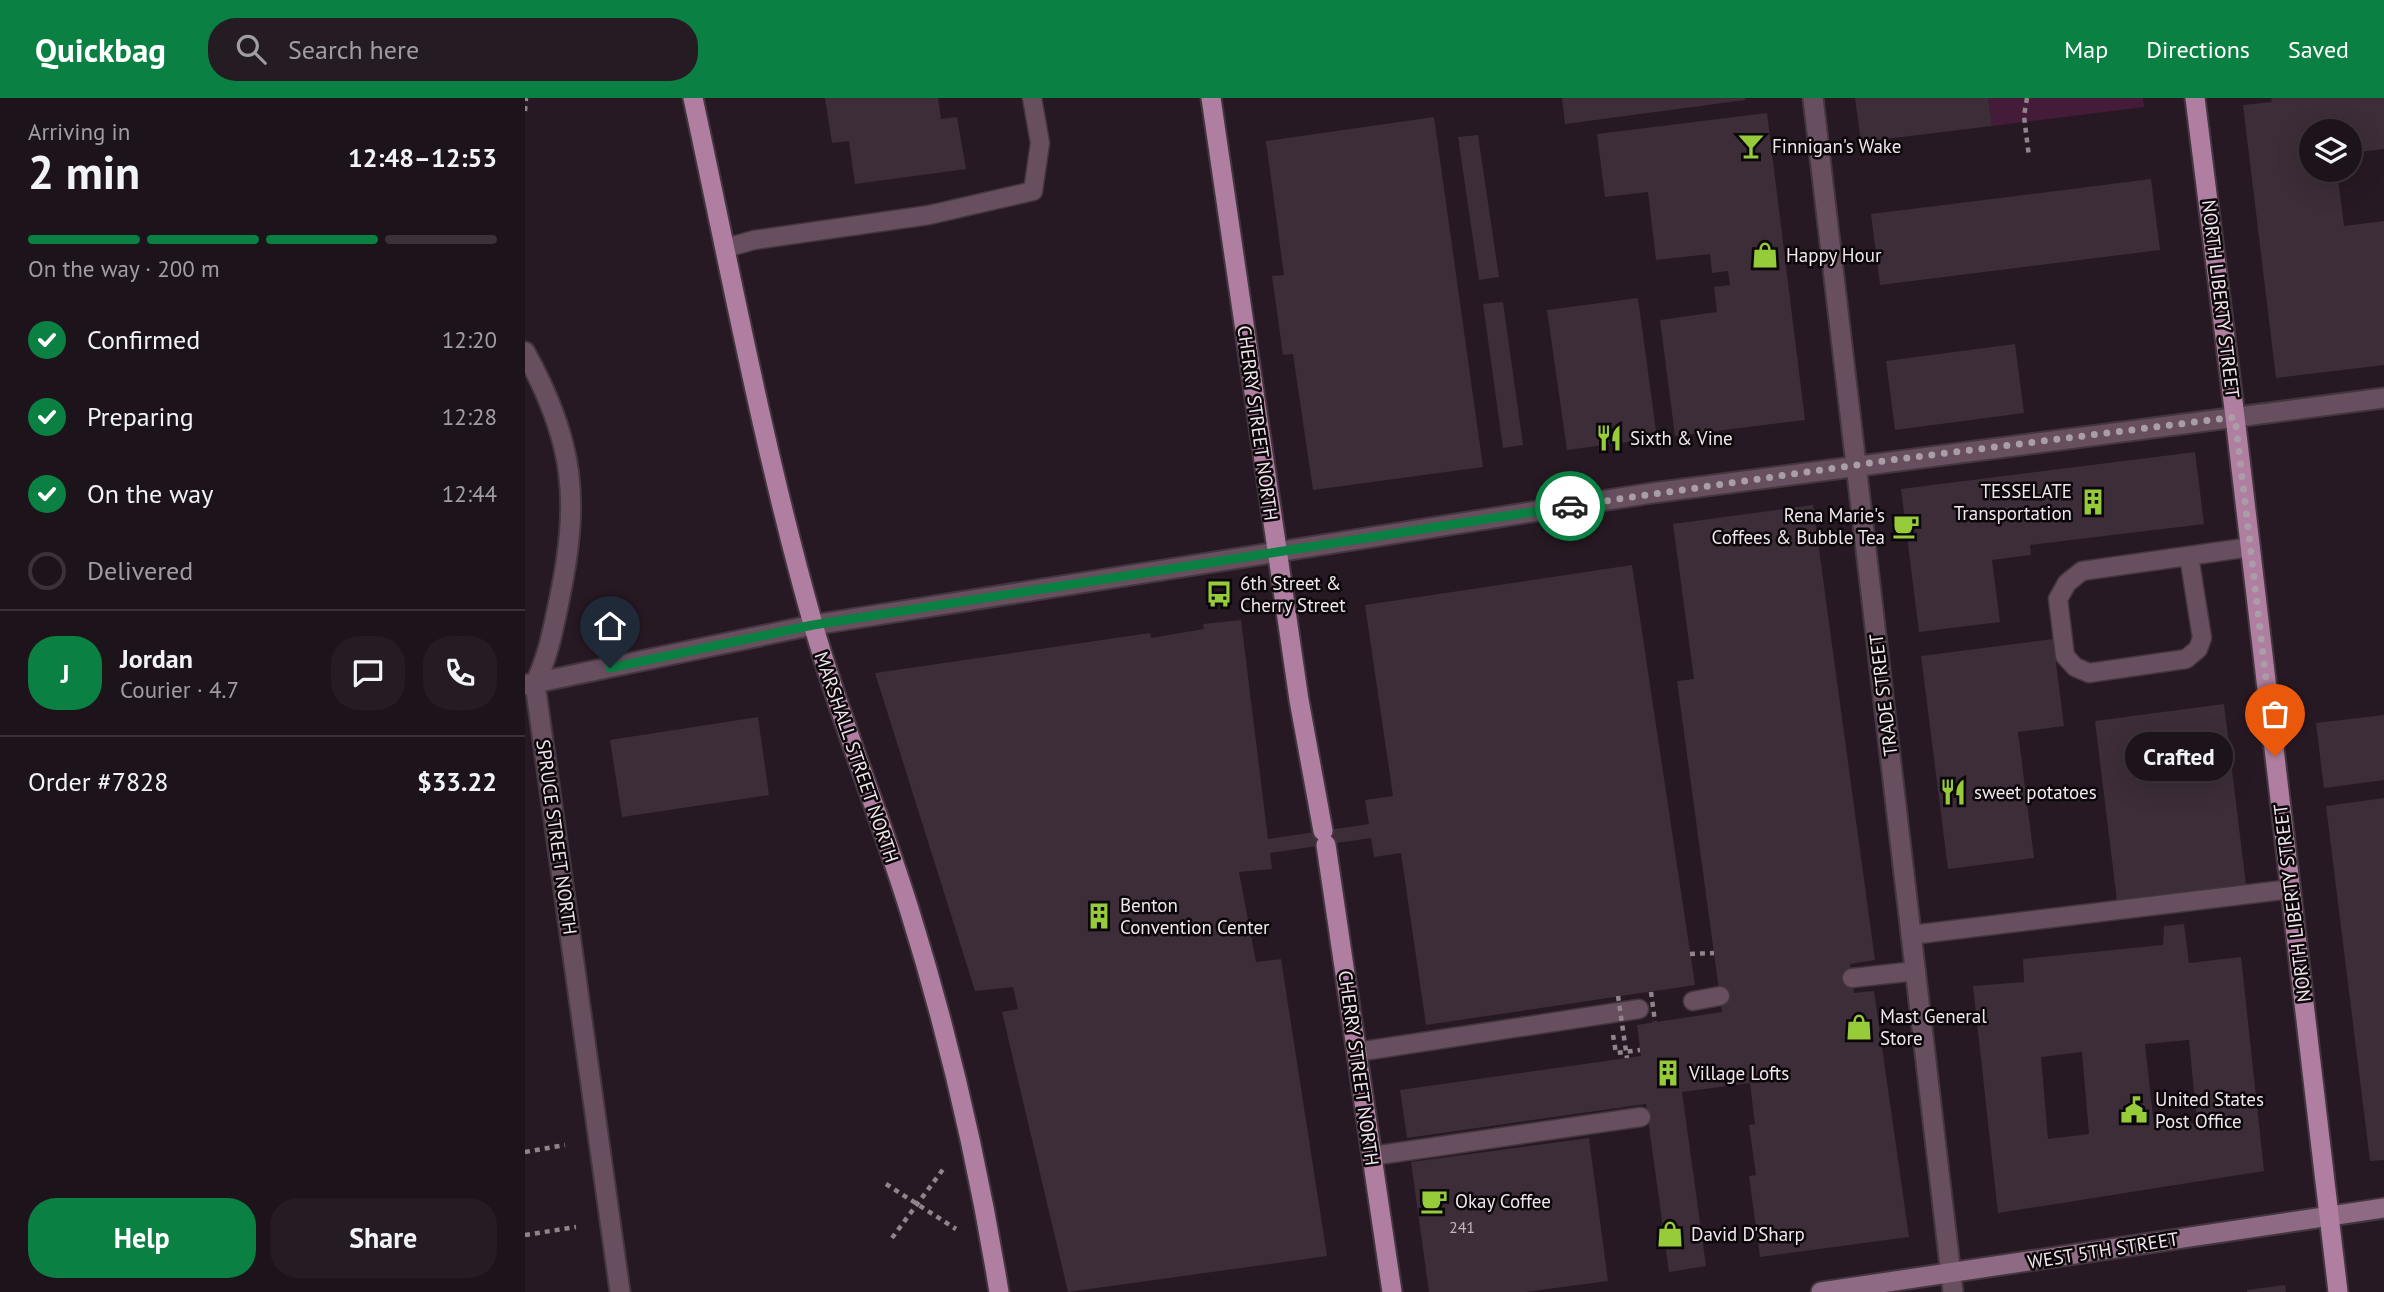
<!DOCTYPE html>
<meta charset="utf-8">
<style>
body{margin:0;font-family:"PT Sans",sans-serif;background:#251c23;color:#f1f3f6;height:100vh;display:flex;flex-direction:column;font-size:26px;white-space:nowrap}
*{box-sizing:border-box;margin:0}
p{font-size:23px;color:#a09ea2}
.icon{flex:none;width:38px;height:38px;fill:none;stroke:currentColor;stroke-width:2;stroke-linecap:round;stroke-linejoin:round}
.map{position:relative;flex:1;overflow:hidden}
.panel{display:flex;flex-direction:column;background:#1d131a;width:525px}
.panel>*{flex:none}
.fabs{position:absolute;left:1774px;top:21px;display:grid;gap:14px}
.fabs a{display:grid;place-items:center;width:63px;height:63px;border-radius:50%;background:#1d131a;box-shadow:0 7px 28px #0002,0 0 0 2px #3b3239;font-size:35px}
.pin{position:absolute;display:grid;place-items:center;width:60px;height:60px;color:#fff;margin:-72px -30px;border-radius:50% 50% 50% 0;rotate:-45deg;box-shadow:0 0 7px #0007}
.pin .icon{rotate:45deg}
.courier{position:absolute;display:grid;place-items:center;width:70px;height:70px;margin:-35px;border:5px solid #0b8043;border-radius:50%;background:#fff;color:#222;box-shadow:0 2px 9px #0007}
.bubble{position:absolute;height:49px;border-radius:24px;background:#1d131a;box-shadow:0 7px 28px #0002,0 0 0 2px #3b3239;font-size:23px;font-weight:800;line-height:49px;text-align:center}
.headline em{font-style:normal;font-weight:800}
.headline div{display:flex;flex-direction:column-reverse}
.headline{display:flex;align-items:center;justify-content:space-between;height:119px;padding:0 28px}
h1{font-size:46px;font-weight:800;line-height:52px}
.bar{display:grid;grid-template-columns:repeat(4,1fr);gap:10px 7px;align-content:center;height:84px;padding:0 28px}
.bar i{height:9px;border-radius:5px;background:#3b3239}
.bar .on{background:#0b8043}
.bar p{grid-column:span 4}
.line{display:flex;align-items:center;gap:18px;padding:0 28px;border-top:2px solid #3b3239}
.line div{flex:1}
.round{display:grid;place-items:center;flex:none;width:74px;height:74px;border-radius:28px;background:#251c23}
ol{padding:0 28px;list-style:none}
li{display:flex;align-items:center;gap:21px;height:77px}
li p{margin-inline-start:auto}
li .icon{padding:7px;border-radius:50%;background:#0b8043;color:#fff;stroke-width:4}
li:last-child{color:#a09ea2}
li i{width:38px;height:38px;border:4px solid #3b3239;border-radius:50%}
.button{display:flex;gap:14px;margin-top:auto;padding:14px 28px}
.button a{flex:1;height:80px;border-radius:28px;background:#0b8043;color:#fff;font-size:28px;font-weight:800;line-height:80px;text-align:center}
.button a+a{background:#251c23;color:#f1f3f6}
header{display:flex;align-items:center;gap:42px;box-sizing:border-box;height:98px;padding:0 35px;background:#0b8043;color:#fff}
header strong{font-size:33px}
nav{display:flex;gap:38px;margin-inline-start:auto;font-size:24px}
.search{width:490px;height:63px;background:#251c23;display:flex;align-items:center;gap:18px;box-sizing:border-box;padding:0 24px;border-radius:28px;color:#a09ea2;font-size:26px}
main{display:flex;flex:1;min-height:0}
.map>svg:first-child{display:block}
.green{fill:#441c3a}
.building{fill:#3c2d38;fill-rule:evenodd}
.lines{fill:none;stroke-linecap:round;stroke-linejoin:round}
.service-casing{stroke:#43363f;stroke-width:21}
.minor-casing{stroke:#43363f;stroke-width:23}
.tertiary-casing{stroke:#43363f;stroke-width:23}
.secondary-casing{stroke:#43363f;stroke-width:23}
.primary-casing{stroke:#43363f;stroke-width:23}
.path{stroke:#91858d;stroke-width:4.5;stroke-dasharray:5 5;stroke-linecap:butt}
.service{stroke:#674f5f;stroke-width:18}
.minor{stroke:#674f5f;stroke-width:19}
.tertiary{stroke:#674f5f;stroke-width:19}
.secondary{stroke:#8f6a84;stroke-width:19}
.primary{stroke:#af7ea0;stroke-width:19}
.path-bridge{stroke:#91858d;stroke-width:4.5;stroke-dasharray:5 5;stroke-linecap:butt}
.done{stroke:#aa9ea6;stroke-width:7;stroke-dasharray:0 12.6}
.route{stroke:#0b8043;stroke-width:9}
.labels{text-anchor:middle;stroke-width:5;stroke-linejoin:round;paint-order:stroke}
.number-label{font-size:16px;fill:#c3b8bf}
.poi-label{font-size:19px;fill:#f0e6ec;stroke:#0c070a;text-anchor:start}
.street-label{font-size:19px;fill:#f0e6ec;stroke:#0c070a}
</style>
<header>
<strong>Quickbag</strong>
<div class="search"><svg class="icon" aria-label="search" viewBox="0 0 24 24"><circle cx="10" cy="10" r="6"/><path d="M15 15l6 6"/></svg>Search here</div>
<nav><a>Map</a><a>Directions</a><a>Saved</a></nav>
</header>
<main>
<section class="panel">
<div class="headline"><div><h1>2 min</h1><p>Arriving in</p></div><em>12:48–12:53</em></div>
<div class="bar"><i class="on"></i><i class="on"></i><i class="on"></i><i></i><p>On the way · 200 m</p></div>
<ol>
<li><svg class="icon" aria-label="check" viewBox="0 0 24 24"><path d="M5 12l5 5 9-10"/></svg>Confirmed<p>12:20</p></li>
<li><svg class="icon" aria-label="check" viewBox="0 0 24 24"><path d="M5 12l5 5 9-10"/></svg>Preparing<p>12:28</p></li>
<li><svg class="icon" aria-label="check" viewBox="0 0 24 24"><path d="M5 12l5 5 9-10"/></svg>On the way<p>12:44</p></li>
<li><i></i>Delivered</li>
</ol>
<div class="line" style="height:126px"><b class="round" style="background:#0b8043;color:#fff">J</b><div><b>Jordan</b><p>Courier · 4.7</p></div><a class="round"><svg class="icon" aria-label="chat" viewBox="0 0 24 24"><path d="M4 5h16v11H9l-5 4z"/></svg></a><a class="round"><svg class="icon" aria-label="phone" viewBox="0 0 24 24"><path d="M5 4h4l2 5-3 2q2 4 5 5l2-3 5 2v4C11 20 4 13 5 4z"/></svg></a></div>
<div class="line" style="height:91px"><div>Order #7828</div><b>$33.22</b></div>
<div class="button"><a>Help</a><a>Share</a></div>
</section>
<div class="map">
<svg width="1859" height="1194" viewBox="0 0 1859 1194">
<rect width="100%" height="100%" fill="#271923"/>
<path class="green" d="M1463 0H1618L1619 9 1467 28Z"/>
<path class="building" d="M300 0H413L416 21 432 19 441 71 330 86 324 43 307 45Z
M1037 0H1220V2L1040 26Z
M1330 0H1463L1467 28 1336 44Z
M1746 0H1859V51L1825 55V33H1787V72H1812L1819 128 1859 123V267L1751 280 1718 7 1747 4Z
M1242 15 1280 322 1150 338 1135 222 1192 214 1189 189 1205 187 1203 173 1187 175 1185 156 1131 162 1123 94 1080 99 1072 36Z
M909 19 958 369 788 392 768 256 758 257 747 178 759 177 741 43Z
M953 37 974 179 954 182 933 39Z
M1626 81 1635 152 1355 187 1346 116Z
M1113 200 1132 340 1042 352 1022 212Z
M978 204 998 347 978 350 958 206Z
M1490 246 1499 315 1370 332 1361 263Z
M1670 354 1679 426 1505 447 1506 457 1467 462 1475 524 1394 534 1376 391Z
M1288 407 1350 862 1325 866 1327 880 1329 895 1349 893 1384 1139 1235 1159 1224 1078 1231 1077 1224 1027 1230 1026 1225 985 1157 994 1181 1168 1144 1174 1121 1006 882 1040 875 992 1116 958 1112 927 1197 914 1152 583 1169 581 1148 426Z
M1107 467 1170 887 901 927 876 755 849 759 846 740 745 755 747 771 714 774 731 864 756 861 802 1158 543 1194 477 914 493 911 488 889 450 893 350 575 625 535 626 540 679 531 678 526 716 522 743 741 844 726 840 702 868 698 840 507Z
M1528 541 1539 628 1493 634 1509 760 1423 771 1396 558Z
M1699 606 1721 787 1592 803 1570 623Z
M1859 617V682L1799 690 1791 625Z
M233 619 244 697 97 719 85 642Z
M1859 700V1062L1845 1063 1801 708Z
M1659 826 1664 865 1716 859 1739 1073 1473 1115 1448 888 1499 884 1498 861 1638 847 1639 828ZM1664 942 1672 1025 1629 1028 1620 946ZM1557 954 1564 1036 1523 1041 1516 959Z
M1064 1040 1083 1183 1000 1194H904L886 1064Z
M1760 1187 1761 1194H1722V1192Z"/>
<g class="lines">
<g class="service-casing">
<path id="service" d="M201 150 229 142 404 117 508 93 515 45 507 0
M1664 458 1677 540 1673 551 1661 561 1564 575 1550 569 1540 558 1533 501 1542 485 1557 473 1726 449
M1386 837 1766 791
M1327 880 1391 873
M1168 903 1195 898
M832 954 1114 911
M847 1058 1116 1019"/>
</g>
<g class="minor-casing">
<path id="minor" d="M0 254C50 344 55 403 34 503 28 532 23 559 10 586L95 1194"/>
</g>
<g class="tertiary-casing">
<path id="tertiary" d="M1288 0 1428 1194
M0 587 288 527 1127 395 1859 300"/>
</g>
<g class="secondary-casing">
<path id="secondary" d="M1296 1194 1859 1110"/>
</g>
<g class="primary-casing">
<path id="primary" d="M168 0C206 176 239 353 288 526 316 624 355 717 385 814 424 939 453 1065 474 1194
M686 0 774 602 798 733
M1670 0 1710 319 1813 1194
M801 747 867 1194"/>
</g>
<path class="path" d="M1502 0 1499 18 1504 59
M0 13 1 0
M1165 856 1189 855
M1088 937 1091 955 1115 952
M0 1054 40 1047
M361 1086 431 1131
M0 1137 51 1129
M367 1140 419 1070"/>
<use href="#service" class="service"/>
<use href="#minor" class="minor"/>
<use href="#tertiary" class="tertiary"/>
<use href="#secondary" class="secondary"/>
<use href="#primary" class="primary"/>
<path class="path-bridge" d="M1126 894 1130 924
M1093 898 1102 960"/>
</g>
<g class="lines">
<path class="done" d="M1045 408 1366 362 1710 319 1750 658"/>
<path class="route" d="M85 570 288 527 1045 408"/>
</g>
<defs>
<g id="bar-bare" transform="scale(2.1)"><path d="M-6-5H6L.8 .8V4.5H3.5V6h-7V4.5H-.8V.8Z" fill="#96cc3a" stroke="#0c070a" stroke-width="2.5" paint-order="stroke"/></g>
<g id="shop-bare" transform="scale(2.1)"><path d="M-5-2.5h2.3a2.7 3.5 0 0 1 5.4 0H5L5.5 6h-11ZM-1.5-2.5h3a1.5 2.3 0 0 0-3 0Z" fill="#96cc3a" stroke="#0c070a" stroke-width="2.5" paint-order="stroke"/></g>
<g id="restaurant-bare" transform="scale(2.1)"><path d="M-5-6h1v4h1v-4h1v4h1v-4h1v5L-1.5 .5V6h-2V.5L-5-1ZM5-6V6H3V1.5H1.5Q1.5-4 5-6Z" fill="#96cc3a" stroke="#0c070a" stroke-width="2.5" paint-order="stroke"/></g>
<g id="building-bare" transform="scale(2.1)"><path d="M-4-6H4V6H1V3H-1V6H-4ZM-2.5-4.3h1.7v1.8h-1.7ZM.8-4.3h1.7v1.8H.8ZM-2.5-1h1.7V.8h-1.7ZM.8-1h1.7V.8H.8Z" fill="#96cc3a" stroke="#0c070a" stroke-width="2.5" paint-order="stroke"/></g>
<g id="cafe-bare" transform="scale(2.1)"><path d="M-5.5-4.5H6V0H3Q3 3.5 0 3.5H-2.5Q-5.5 3.5-5.5 0ZM3-3.2v2h1.7v-2ZM-6 4.5H4V6H-6Z" fill="#96cc3a" stroke="#0c070a" stroke-width="2.5" paint-order="stroke"/></g>
<g id="bus-bare" transform="scale(2.1)"><path d="M-5-6H5V4H4V6H2V4H-2V6H-4V4H-5ZM-3.5-4V0h7V-4ZM-3.5 1.2v1.5H-2V1.2ZM2 1.2v1.5H3.5V1.2Z" fill="#96cc3a" stroke="#0c070a" stroke-width="2.5" paint-order="stroke"/></g>
<g id="civic-bare" transform="scale(2.1)"><path d="M-.6-6.5H3V-4.5H.6V-3L4-1V1h2V6H-6V1h2V-1L-.6-3ZM-1.2 2.5V6h2.4V2.5Z" fill="#96cc3a" stroke="#0c070a" stroke-width="2.5" paint-order="stroke"/></g>
</defs>
<g fill-rule="evenodd">
<use href="#bar-bare" x="1226" y="48"/>
<use href="#shop-bare" x="1240" y="157"/>
<use href="#restaurant-bare" x="1084" y="340"/>
<use href="#building-bare" x="1568" y="404"/>
<use href="#cafe-bare" x="1381" y="428"/>
<use href="#bus-bare" x="694" y="496"/>
<use href="#restaurant-bare" x="1428" y="694"/>
<use href="#building-bare" x="574" y="818"/>
<use href="#shop-bare" x="1334" y="929"/>
<use href="#building-bare" x="1143" y="975"/>
<use href="#civic-bare" x="1609" y="1012"/>
<use href="#cafe-bare" x="909" y="1103"/>
<use href="#shop-bare" x="1145" y="1136"/>
</g>
<g class="labels">
<g class="number-label">
<text x="937" y="1135">241</text>
</g>
<g class="poi-label">
<text x="1247" y="55">Finnigan's Wake</text>
<text x="1261" y="164">Happy Hour</text>
<text x="1105" y="347">Sixth &amp; Vine</text>
<text x="1547" y="400" text-anchor="end">TESSELATE<tspan x="1547" dy="22">Transportation</tspan></text>
<text x="1360" y="424" text-anchor="end">Rena Marie's<tspan x="1360" dy="22">Coffees &amp; Bubble Tea</tspan></text>
<text x="715" y="492">6th Street &amp;<tspan x="715" dy="22">Cherry Street</tspan></text>
<text x="1449" y="701">sweet potatoes</text>
<text x="595" y="814">Benton<tspan x="595" dy="22">Convention Center</tspan></text>
<text x="1355" y="925">Mast General<tspan x="1355" dy="22">Store</tspan></text>
<text x="1164" y="982">Village Lofts</text>
<text x="1630" y="1008">United States<tspan x="1630" dy="22">Post Office</tspan></text>
<text x="930" y="1110">Okay Coffee</text>
<text x="1166" y="1143">David D'Sharp</text>
</g>
<g class="street-label">
<text transform="translate(1696 201) rotate(83)" y="7">NORTH LIBERTY STREET</text>
<text transform="translate(733 325) rotate(82)" y="7">CHERRY STREET NORTH</text>
<text transform="translate(1358 597) rotate(-97)" y="7">TRADE STREET</text>
<text transform="translate(332 659) rotate(71)" y="7">MARSHALL STREET NORTH</text>
<text transform="translate(32 739) rotate(82)" y="7">SPRUCE STREET NORTH</text>
<text transform="translate(1767 805) rotate(-97)" y="7">NORTH LIBERTY STREET</text>
<text transform="translate(834 970) rotate(82)" y="7">CHERRY STREET NORTH</text>
<text transform="translate(1578 1152) rotate(-9)" y="7">WEST 5TH STREET</text>
</g>
</g>
</svg>
<div class="fabs">
<a><svg class="icon" aria-label="layers" viewBox="0 0 24 24"><path d="M12 4l9 5-9 5-9-5zM3 14l9 5 9-5"/></svg></a>
</div>
<div class="pin" style="left:1750px;top:658px;background:#ea580c"><svg class="icon" aria-label="bag" viewBox="0 0 24 24"><path d="M5 8h14l-1 12H6zM9 8a3 3 0 0 1 6 0"/></svg></div>
<div class="pin" style="left:85px;top:570px;background:#1f2937"><svg class="icon" aria-label="home" viewBox="0 0 24 24"><path d="M3 11l9-7 9 7M6 9v11h12V9"/></svg></div>
<div class="courier" style="left:1045px;top:408px"><svg class="icon" aria-label="car" viewBox="0 0 24 24"><path d="M5 17H2v-5l4-1 3-4h7l3 4 3 1v5h-3M9 17h6M6 11h13"/><circle cx="7" cy="17" r="2"/><circle cx="17" cy="17" r="2"/></svg></div>
<div class="bubble" style="left:1600px;top:634px;width:108px">Crafted</div>
</div>
</main>
